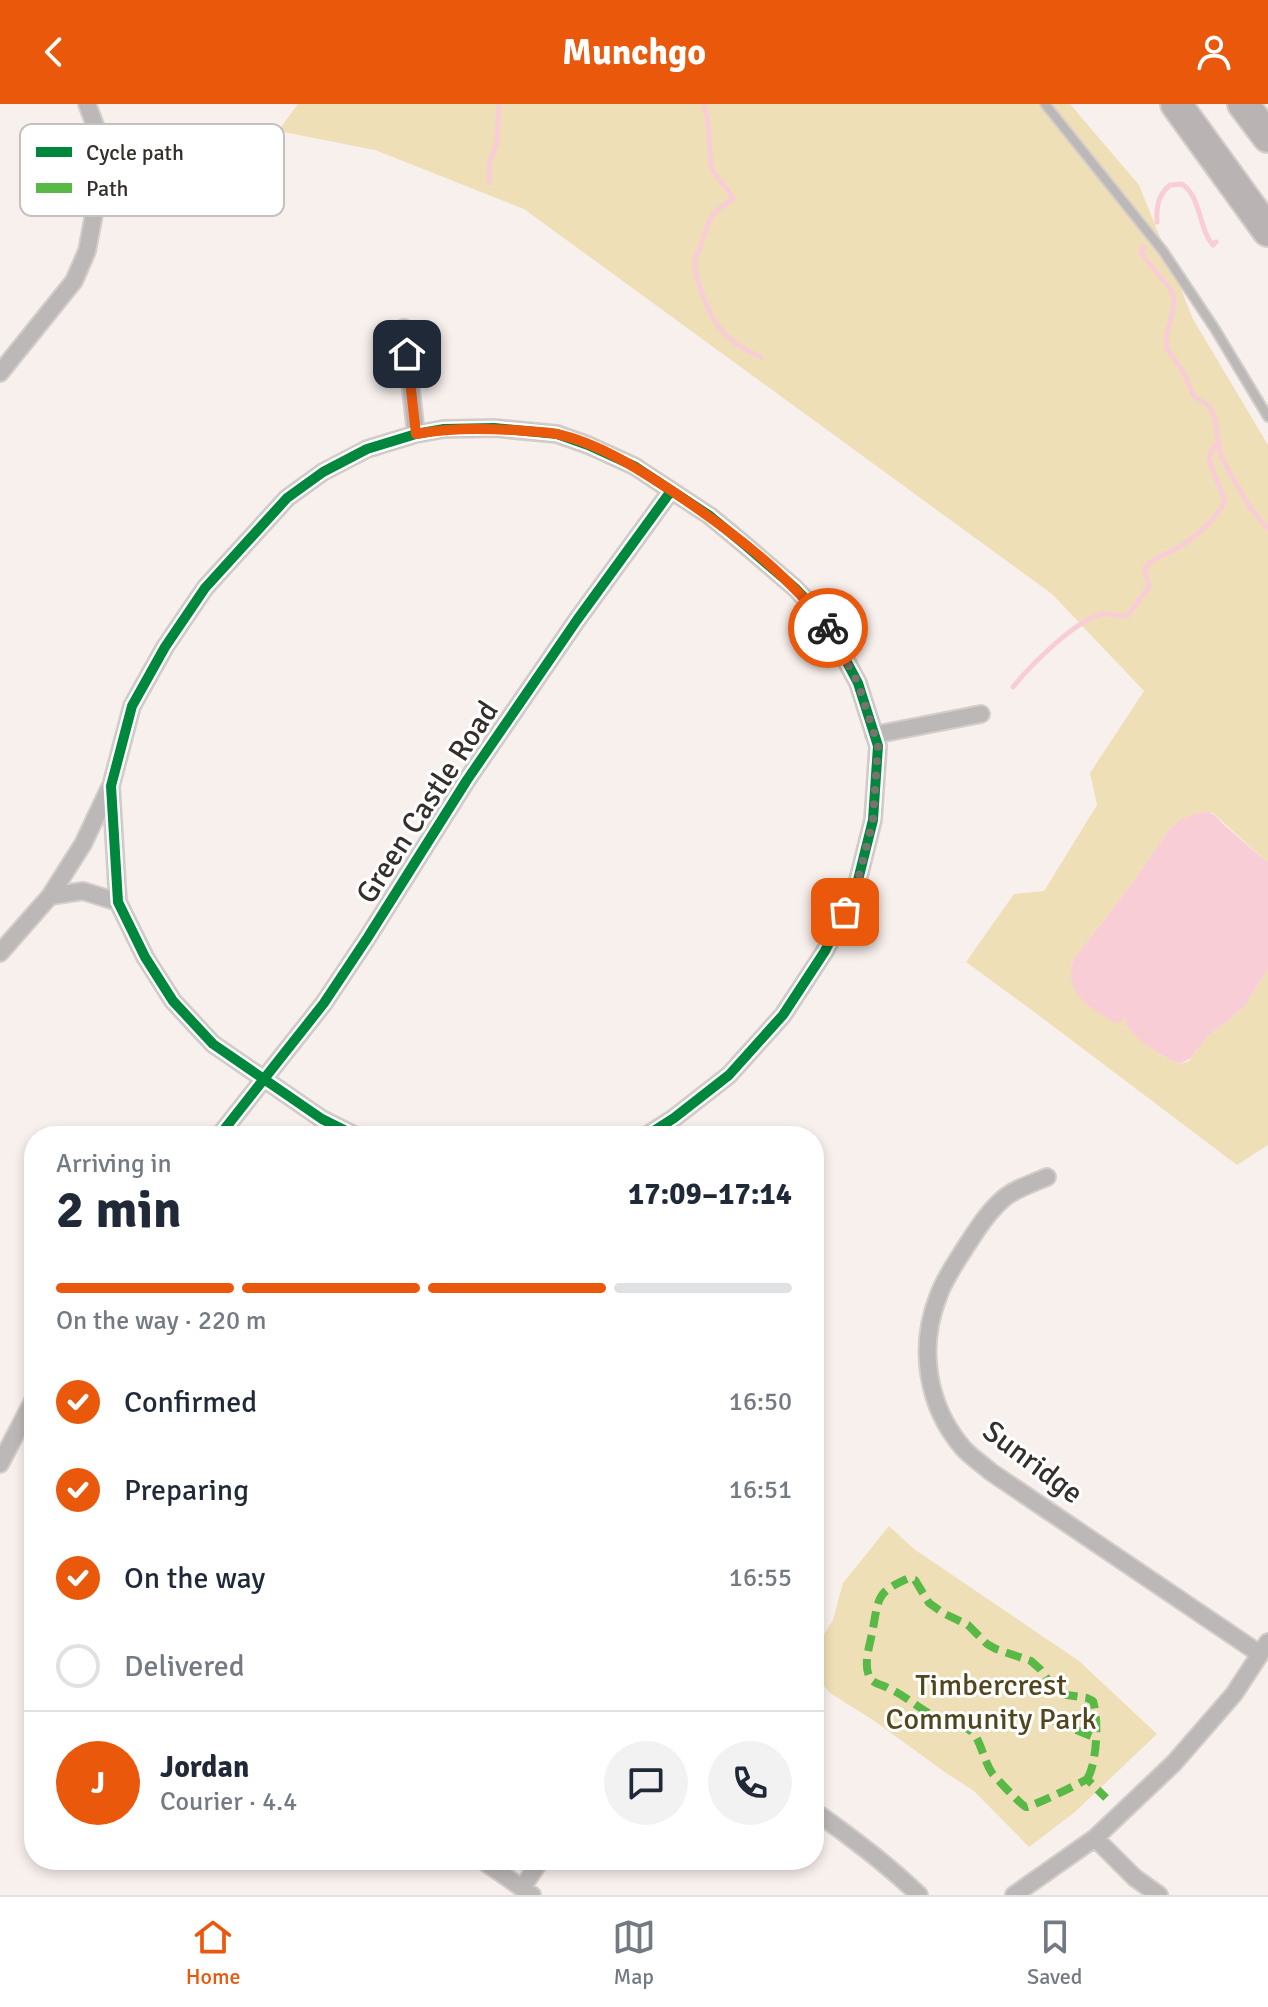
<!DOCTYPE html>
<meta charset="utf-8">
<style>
body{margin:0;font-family:Signika,sans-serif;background:#f2f2f3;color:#1f2937;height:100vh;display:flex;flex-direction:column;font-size:30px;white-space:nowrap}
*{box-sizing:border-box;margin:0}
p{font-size:26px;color:#747a83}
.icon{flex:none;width:44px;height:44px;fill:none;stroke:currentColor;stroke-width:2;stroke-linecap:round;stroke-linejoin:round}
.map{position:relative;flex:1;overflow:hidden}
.side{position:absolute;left:24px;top:1022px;width:800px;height:744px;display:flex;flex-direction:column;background:#fff;border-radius:32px;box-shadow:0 4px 12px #0003}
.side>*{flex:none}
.pin{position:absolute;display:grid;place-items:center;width:68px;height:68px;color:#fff;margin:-34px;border-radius:16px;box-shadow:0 4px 12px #0006}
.courier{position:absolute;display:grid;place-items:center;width:80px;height:80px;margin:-40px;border:6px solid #ea580c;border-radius:50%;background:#fff;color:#222;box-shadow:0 2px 10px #0007}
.headline em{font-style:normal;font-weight:700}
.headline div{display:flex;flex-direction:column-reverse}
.headline{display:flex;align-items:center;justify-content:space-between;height:136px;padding:0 32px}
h1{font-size:52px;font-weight:700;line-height:60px}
.bar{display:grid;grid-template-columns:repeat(4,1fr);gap:12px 8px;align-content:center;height:96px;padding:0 32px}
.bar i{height:10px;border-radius:6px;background:#e0e1e3}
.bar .on{background:#ea580c}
.bar p{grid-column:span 4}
.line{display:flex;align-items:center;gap:20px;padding:0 32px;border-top:2px solid #e0e1e3}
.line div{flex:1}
.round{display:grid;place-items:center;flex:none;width:84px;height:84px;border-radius:42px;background:#f2f2f3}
ol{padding:0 32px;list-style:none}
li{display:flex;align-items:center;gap:24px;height:88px}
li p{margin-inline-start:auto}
li .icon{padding:8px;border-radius:50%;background:#ea580c;color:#fff;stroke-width:4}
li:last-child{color:#747a83}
li i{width:44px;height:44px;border:4px solid #e0e1e3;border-radius:50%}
header{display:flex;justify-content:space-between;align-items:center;height:104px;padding:0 32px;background:#ea580c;color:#fff;font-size:36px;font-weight:700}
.menu{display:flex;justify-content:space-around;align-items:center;height:112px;border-top:2px solid #e0e1e3;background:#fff;font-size:22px;color:#747a83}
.menu a{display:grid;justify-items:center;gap:4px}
.menu .on{color:#ea580c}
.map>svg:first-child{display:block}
.green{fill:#efdfb7}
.water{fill:#f9cdd5}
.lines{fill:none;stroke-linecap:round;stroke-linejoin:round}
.stream{stroke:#f9cdd5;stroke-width:5}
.lane-casing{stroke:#d4cecb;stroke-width:12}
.street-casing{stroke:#d4cecb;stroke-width:20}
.highway-casing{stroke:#d4cecb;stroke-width:34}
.lane{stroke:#bbb8b7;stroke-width:8}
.street{stroke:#bbb8b7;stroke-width:16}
.highway{stroke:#b9b4b3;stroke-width:30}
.quiet{stroke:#58b947;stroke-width:8;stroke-dasharray:16 8;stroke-linecap:butt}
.cycleway-casing{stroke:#fff;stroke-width:15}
.cycleway{stroke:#00873e;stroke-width:10}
.done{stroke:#797370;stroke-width:8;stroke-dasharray:0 14.4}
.route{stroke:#ea580c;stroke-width:10}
.labels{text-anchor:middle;stroke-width:6;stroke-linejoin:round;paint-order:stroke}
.street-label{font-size:30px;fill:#342f2c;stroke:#fff}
.park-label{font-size:30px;fill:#52461e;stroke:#fff}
.key{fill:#fff;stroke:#c2c1c0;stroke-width:2}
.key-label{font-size:22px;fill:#342f2c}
</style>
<header><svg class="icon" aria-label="back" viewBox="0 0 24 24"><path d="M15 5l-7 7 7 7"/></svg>Munchgo<svg class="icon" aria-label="person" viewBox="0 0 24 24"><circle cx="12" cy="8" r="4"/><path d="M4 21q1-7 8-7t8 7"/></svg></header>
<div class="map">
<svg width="1268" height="1791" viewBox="0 0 1268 1791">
<rect width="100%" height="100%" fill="#f8f0ed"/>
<path class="green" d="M298 0H1070L1139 81 1193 215 1268 341V759L1213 709 1205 708 1171 723 1131 781 1073 856 1071 864 1127 914 1126 919C1137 938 1159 950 1179 960L1189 957 1207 933 1244 903 1268 865V1041L1237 1061 1029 904 966 858 1014 790 1044 787 1097 701 1090 669 1144 587 1052 490 524 105 375 46 278 27Z
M889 1422 914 1445 1079 1557 1157 1630 1075 1708 1029 1743 974 1687 946 1669 876 1618 830 1589 814 1570V1546L833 1516 843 1479Z"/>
<path class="water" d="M1209 708 1216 712 1223 720 1268 759V865L1244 903 1207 933 1191 954 1179 960C1159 950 1137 938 1125 919L1127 914 1124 913 1121 918 1115 919C1090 903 1063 891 1073 856L1131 781 1171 723 1180 716 1197 709Z"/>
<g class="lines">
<path class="stream" d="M704 0 708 19 711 63C715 74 727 81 733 95 706 111 710 117 700 144 698 149 696 150 695 156 693 165 698 177 701 186 712 220 726 239 761 253
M489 79V60L497 38 499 0
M1157 118C1156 103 1158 91 1170 81L1182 80C1202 94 1198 124 1213 141L1216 138
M1144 143 1141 148 1143 152 1169 183 1174 194 1173 206 1166 233 1167 245 1184 269 1194 292 1210 303 1215 315 1221 353 1249 402 1268 425
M1013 583C1030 562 1076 515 1103 510 1112 508 1118 514 1128 511L1149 483 1145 464C1156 451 1165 452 1179 443 1197 432 1216 415 1225 397 1222 385 1207 361 1210 350 1211 347 1215 341 1217 339"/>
<g class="lane-casing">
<path id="lane" d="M1045 0 1163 147 1215 225 1268 313"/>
</g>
<g class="street-casing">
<path id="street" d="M404 224 416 330
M0 269 74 177 87 147 102 68 95 21 87 0
M874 631 981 610
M50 792 83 787 118 798
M0 849 50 792 83 740 110 683
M219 1032 324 899 368 833 467 676 577 516 671 387
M356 1032 322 1015 213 940 173 897 145 853 118 798 111 682 132 602 165 543 205 484 287 394 323 368 367 345 416 330 444 325 494 324 557 330 588 341 634 362 710 412 745 441 795 484 812 502 832 530 858 579 878 642 873 716 855 788 825 847 783 911 729 971 674 1014 646 1032
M1047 1073C1033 1079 1014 1085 1003 1095 987 1109 976 1127 965 1144 955 1160 944 1175 938 1193 918 1244 927 1302 963 1344 971 1353 982 1360 991 1368L1260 1550
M0 1360 34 1295
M814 1707C851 1733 886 1759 919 1791
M1095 1734 1135 1774 1159 1791
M482 1756 532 1791
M522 1784 541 1756
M1014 1791 1095 1734 1174 1659 1234 1590 1268 1538"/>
</g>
<g class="highway-casing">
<path id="highway" d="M1176 0 1268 127
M1243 0 1268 33"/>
</g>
<use href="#lane" class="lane"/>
<use href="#street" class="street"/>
<use href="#highway" class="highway"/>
<path class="quiet" d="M1054 1617 1096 1634
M1087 1675C1097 1660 1099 1615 1093 1597L1087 1594 1067 1591 1056 1587 1040 1565 1031 1557 996 1545 987 1540 968 1521 943 1509 929 1499 915 1476 909 1474C877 1488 879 1492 873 1524 871 1538 863 1558 869 1572 872 1580 881 1580 888 1584 907 1592 922 1608 941 1615 952 1619 966 1621 974 1630 982 1641 984 1657 992 1669 996 1674 1022 1702 1026 1703 1031 1703 1081 1679 1087 1675L1106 1694"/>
<g class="cycleway-casing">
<path id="cycleway" d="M219 1032 324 899 368 833 467 676 577 516 671 387
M356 1032 322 1015 213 940 173 897 145 853 118 798 111 682 132 602 165 543 205 484 287 394 323 368 367 345 416 330 444 325 494 324 557 330 588 341 634 362 710 412 745 441 795 484 812 502 832 530 858 579 878 642 873 716 855 788 825 847 783 911 729 971 674 1014 646 1032"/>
</g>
<use href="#cycleway" class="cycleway"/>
</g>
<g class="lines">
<path class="done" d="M828 524 858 579 878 642 873 716 855 788 845 808"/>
<path class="route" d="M407 250 416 330C453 323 489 324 526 327 536 328 547 328 557 330 598 339 637 364 672 387 728 425 787 468 828 524"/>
</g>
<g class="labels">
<g class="street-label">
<text transform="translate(427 698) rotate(-57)" y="10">Green Castle Road</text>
<text transform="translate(1033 1358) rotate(37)" y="10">Sunridge</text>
</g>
<g class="park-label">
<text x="991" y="1591">Timbercrest<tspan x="991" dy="34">Community Park</tspan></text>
</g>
</g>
<rect x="20" y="20" width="264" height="92" rx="12" class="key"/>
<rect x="36" y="43" width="36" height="10" fill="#00873e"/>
<rect x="36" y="79" width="36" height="10" fill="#58b947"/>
<g class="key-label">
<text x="86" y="56">Cycle path</text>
<text x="86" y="92">Path</text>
</g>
</svg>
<div class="pin" style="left:845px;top:808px;background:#ea580c"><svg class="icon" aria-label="bag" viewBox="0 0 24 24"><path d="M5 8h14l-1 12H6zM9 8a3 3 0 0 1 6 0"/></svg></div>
<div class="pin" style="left:407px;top:250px;background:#1f2937"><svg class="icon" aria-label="home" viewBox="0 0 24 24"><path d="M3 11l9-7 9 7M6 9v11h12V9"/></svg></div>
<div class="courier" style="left:828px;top:524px"><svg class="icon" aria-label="bike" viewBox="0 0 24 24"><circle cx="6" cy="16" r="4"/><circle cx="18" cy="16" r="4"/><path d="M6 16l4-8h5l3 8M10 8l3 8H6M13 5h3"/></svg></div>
<section class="side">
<div class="headline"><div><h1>2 min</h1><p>Arriving in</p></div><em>17:09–17:14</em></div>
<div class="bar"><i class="on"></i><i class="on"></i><i class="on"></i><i></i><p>On the way · 220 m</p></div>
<ol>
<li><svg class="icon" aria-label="check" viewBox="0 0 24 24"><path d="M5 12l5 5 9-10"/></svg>Confirmed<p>16:50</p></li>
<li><svg class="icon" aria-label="check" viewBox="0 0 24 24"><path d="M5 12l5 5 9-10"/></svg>Preparing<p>16:51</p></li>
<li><svg class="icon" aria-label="check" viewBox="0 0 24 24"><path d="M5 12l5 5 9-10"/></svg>On the way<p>16:55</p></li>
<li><i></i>Delivered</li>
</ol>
<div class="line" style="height:144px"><b class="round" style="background:#ea580c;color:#fff">J</b><div><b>Jordan</b><p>Courier · 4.4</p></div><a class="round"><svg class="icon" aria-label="chat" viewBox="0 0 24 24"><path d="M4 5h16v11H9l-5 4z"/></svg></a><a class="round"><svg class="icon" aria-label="phone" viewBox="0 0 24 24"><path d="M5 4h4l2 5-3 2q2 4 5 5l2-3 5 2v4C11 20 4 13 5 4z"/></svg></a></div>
</section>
</div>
<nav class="menu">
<a class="on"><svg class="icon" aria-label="home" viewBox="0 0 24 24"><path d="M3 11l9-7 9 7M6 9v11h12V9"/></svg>Home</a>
<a><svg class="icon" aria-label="map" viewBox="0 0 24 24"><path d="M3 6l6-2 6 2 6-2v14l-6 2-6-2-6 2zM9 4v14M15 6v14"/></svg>Map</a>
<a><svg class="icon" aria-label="saved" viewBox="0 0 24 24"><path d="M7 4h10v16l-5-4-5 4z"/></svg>Saved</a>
</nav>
